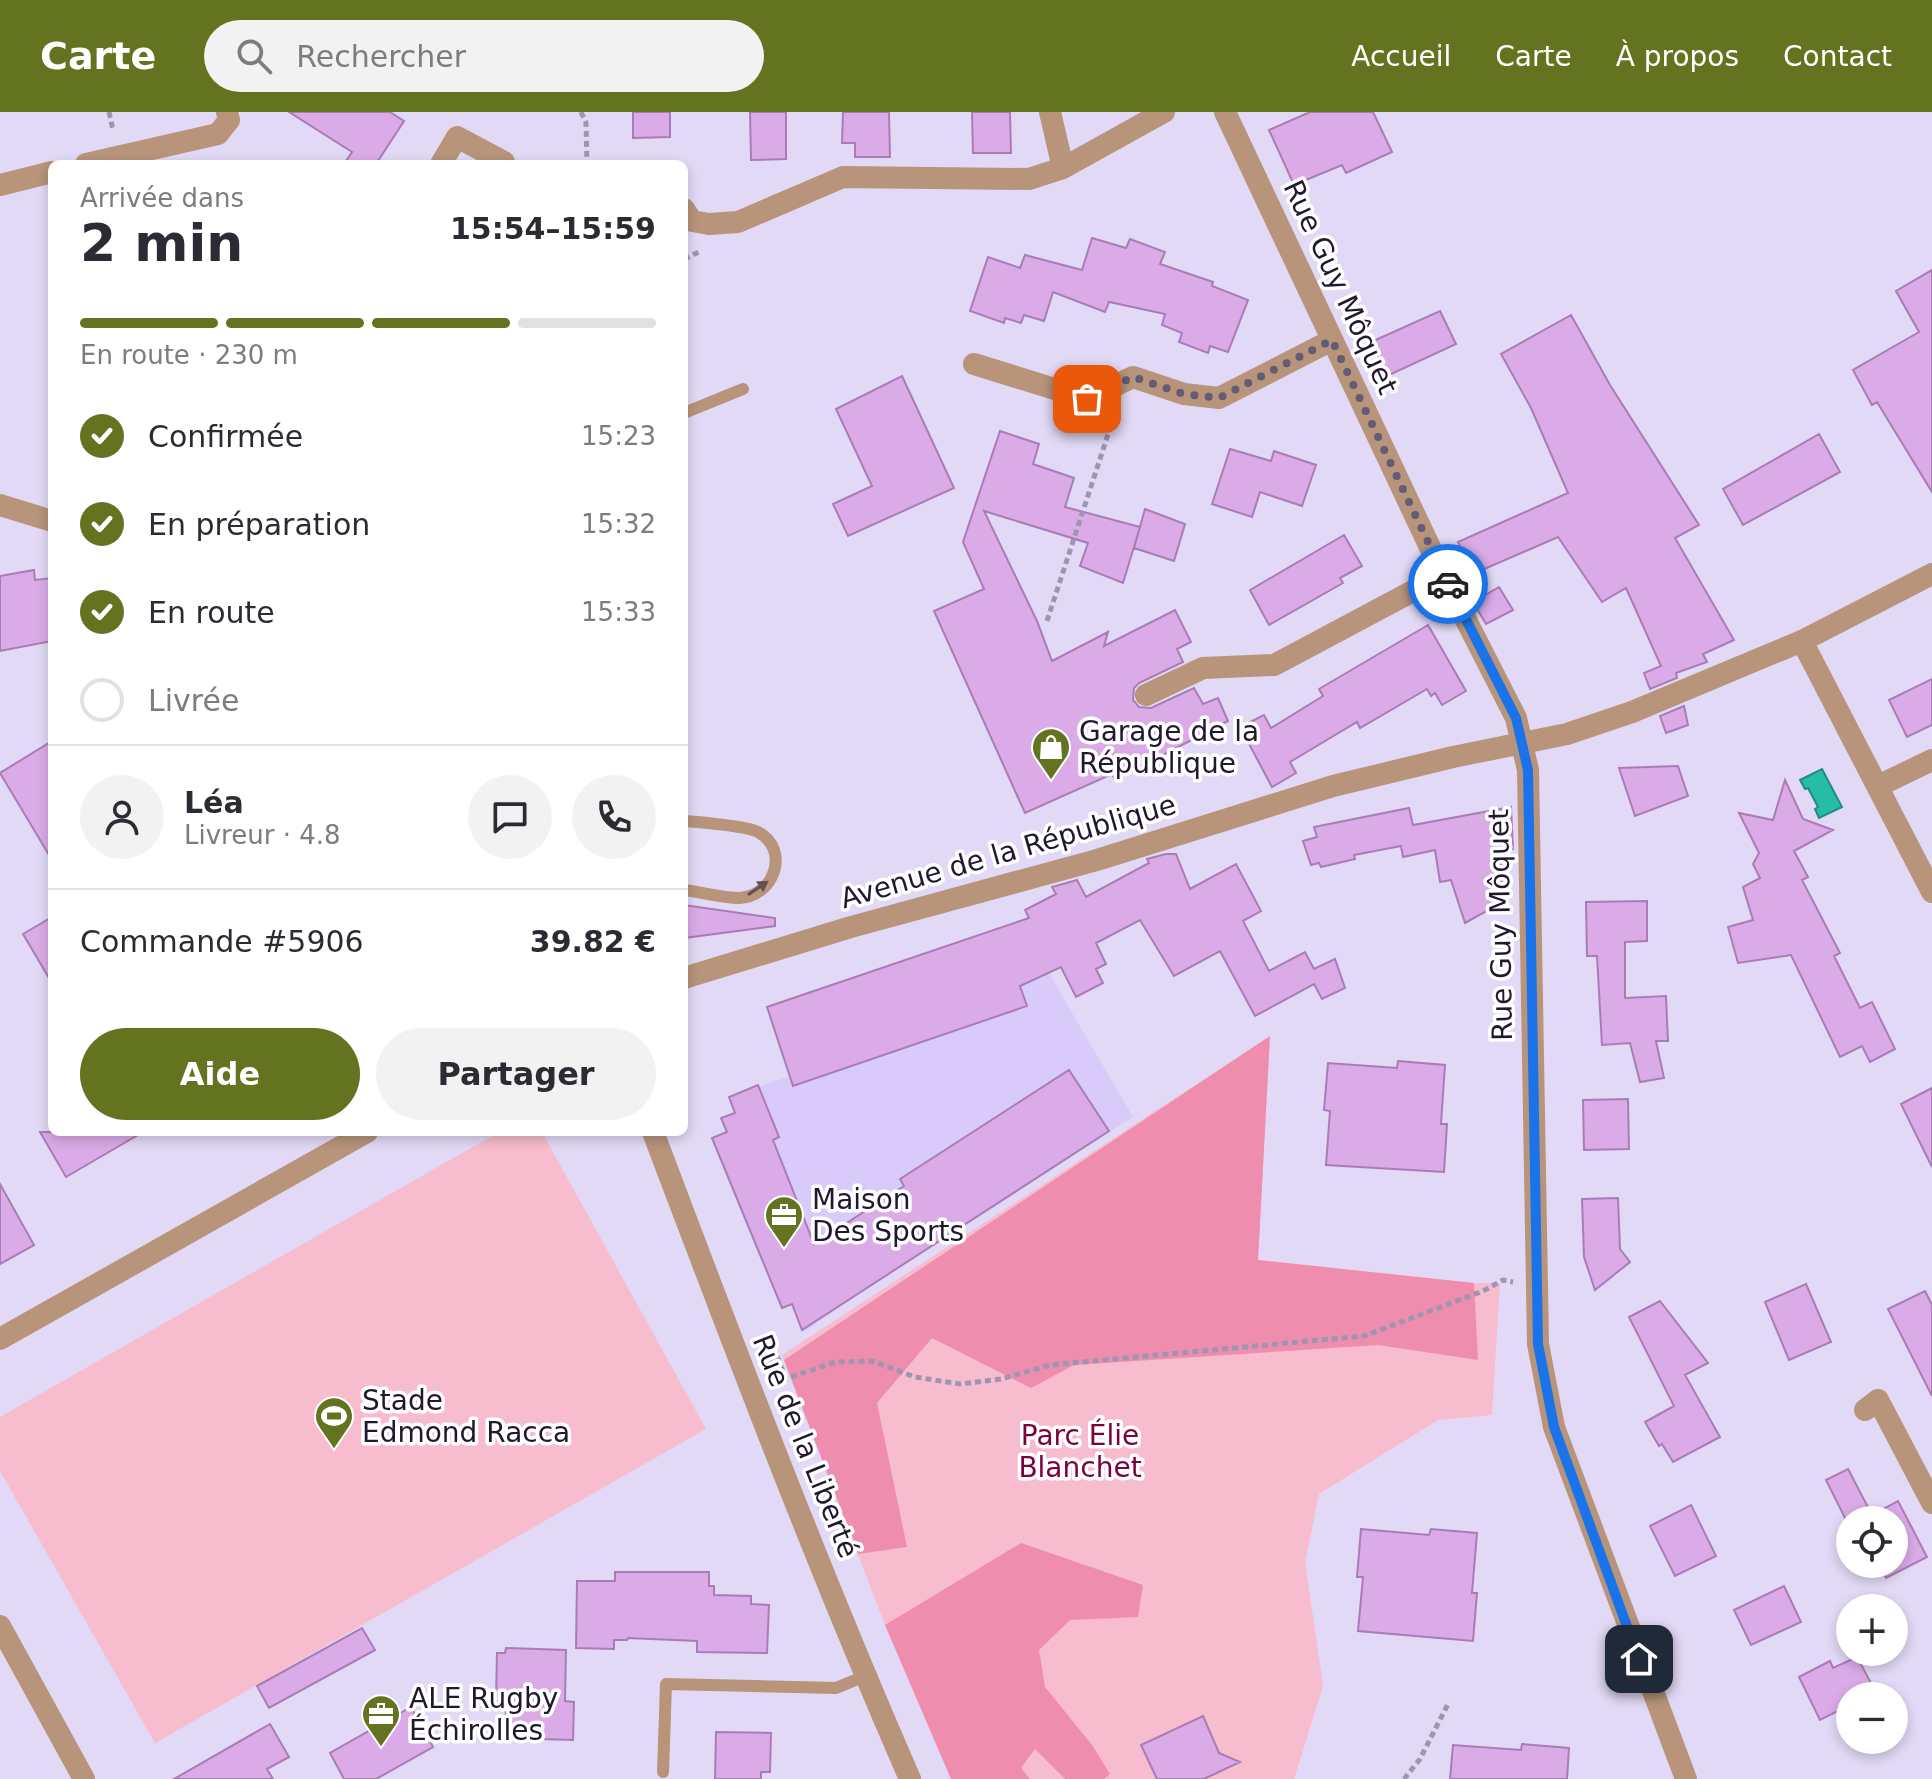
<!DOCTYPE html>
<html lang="fr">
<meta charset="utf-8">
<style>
body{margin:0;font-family:"DejaVu Sans",sans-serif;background:#f2f2f3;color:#2b2b33;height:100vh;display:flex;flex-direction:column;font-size:30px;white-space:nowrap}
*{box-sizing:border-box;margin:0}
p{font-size:26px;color:#7c7c81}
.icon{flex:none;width:44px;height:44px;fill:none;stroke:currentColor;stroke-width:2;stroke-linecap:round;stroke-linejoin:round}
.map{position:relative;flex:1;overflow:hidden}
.side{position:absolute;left:48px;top:48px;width:640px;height:976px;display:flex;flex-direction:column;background:#fff;border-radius:12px;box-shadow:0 4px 12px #0003}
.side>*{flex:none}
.fabs{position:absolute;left:1836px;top:1394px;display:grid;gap:16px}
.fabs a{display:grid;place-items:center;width:72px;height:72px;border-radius:50%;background:#fff;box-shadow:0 4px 12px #0003;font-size:40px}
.pin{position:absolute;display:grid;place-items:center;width:68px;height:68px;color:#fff;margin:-34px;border-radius:16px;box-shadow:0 4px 12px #0006}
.courier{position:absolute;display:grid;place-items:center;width:80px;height:80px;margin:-40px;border:6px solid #1a73e8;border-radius:50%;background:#fff;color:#222;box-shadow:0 2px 10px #0007}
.head em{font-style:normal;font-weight:700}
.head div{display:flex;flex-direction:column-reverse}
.head{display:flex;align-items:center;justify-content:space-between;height:136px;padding:0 32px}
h1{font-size:52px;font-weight:700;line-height:60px}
.bar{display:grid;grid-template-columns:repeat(4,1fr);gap:12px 8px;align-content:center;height:96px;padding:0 32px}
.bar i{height:10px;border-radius:6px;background:#e1e1e2}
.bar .current{background:#64731f}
.bar p{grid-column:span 4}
.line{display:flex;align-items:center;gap:20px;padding:0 32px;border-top:2px solid #e1e1e2}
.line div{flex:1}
.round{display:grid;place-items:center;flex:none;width:84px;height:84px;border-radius:42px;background:#f2f2f3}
ol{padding:0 32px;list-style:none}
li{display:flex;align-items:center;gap:24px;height:88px}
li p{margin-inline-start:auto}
li .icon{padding:8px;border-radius:50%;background:#64731f;color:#fff;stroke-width:4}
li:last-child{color:#7c7c81}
li i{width:44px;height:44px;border:4px solid #e1e1e2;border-radius:50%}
.primary-button{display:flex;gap:16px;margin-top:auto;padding:16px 32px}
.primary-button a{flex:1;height:92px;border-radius:48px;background:#64731f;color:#fff;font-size:32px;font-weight:700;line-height:92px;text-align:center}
.primary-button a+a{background:#f2f2f3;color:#2b2b33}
header{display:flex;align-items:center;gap:48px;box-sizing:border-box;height:112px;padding:0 40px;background:#64731f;color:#fff}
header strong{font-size:38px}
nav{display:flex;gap:44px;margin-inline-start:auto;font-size:28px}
.search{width:560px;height:72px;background:#f2f2f3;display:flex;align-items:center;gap:20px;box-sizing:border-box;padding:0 28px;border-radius:44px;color:#7c7c81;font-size:30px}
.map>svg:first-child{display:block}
.built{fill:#d9cbf9}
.green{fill:#f7bcce}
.forest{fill:#ef8dae}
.water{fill:#25bda6;stroke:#248b83;stroke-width:2}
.building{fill:#daabe7;stroke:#aa7cb6;stroke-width:2}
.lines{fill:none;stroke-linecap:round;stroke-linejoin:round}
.path{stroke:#9e96b1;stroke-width:5;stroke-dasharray:6 4;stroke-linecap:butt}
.service{stroke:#b7947a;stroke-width:12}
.minor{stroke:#b7947a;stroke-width:22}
.tertiary{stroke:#b7947a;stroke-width:22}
.oneway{fill:#644f51}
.done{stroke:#645b75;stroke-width:8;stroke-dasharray:0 14.4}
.route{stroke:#1a73e8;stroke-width:10}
.labels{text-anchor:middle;stroke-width:7;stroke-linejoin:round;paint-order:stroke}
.street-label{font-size:28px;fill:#201730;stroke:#fff}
.poi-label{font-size:28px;fill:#201730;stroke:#fff;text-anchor:start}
.park-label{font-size:28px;fill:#7a003f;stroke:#fff}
</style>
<header>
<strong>Carte</strong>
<div class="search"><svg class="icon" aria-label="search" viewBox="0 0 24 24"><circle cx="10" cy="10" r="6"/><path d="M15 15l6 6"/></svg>Rechercher</div>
<nav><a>Accueil</a><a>Carte</a><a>À propos</a><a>Contact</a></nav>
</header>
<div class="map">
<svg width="1932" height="1667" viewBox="0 0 1932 1667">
<rect width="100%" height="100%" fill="#e1d9f5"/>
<path class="built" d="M1019 810 1133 1005 856 1183 803 1221 792 1192 782 1196 712 1026 727 1019 721 1006 734 1000 729 985 790 964 767 895Z"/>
<path class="green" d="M1270 924 1258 1148 1474 1171H1500L1492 1303 1438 1308 1319 1382 1305 1450 1323 1574 1294 1667H951L885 1513 782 1243Z
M499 1020H542L706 1317 155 1631 0 1359V1305Z"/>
<path class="forest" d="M1270 924 1258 1148 1474 1171 1478 1248 1378 1233 1074 1253 1031 1276 932 1226 877 1291 907 1435 858 1442 784 1248Z
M1021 1431 1143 1473 1138 1505 1070 1508 1039 1538 1045 1575 1092 1633 1110 1662 1104 1667H1065L1035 1637 1021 1656 1030 1667H951L885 1513Z"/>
<path class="water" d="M1822 657 1842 695 1819 706 1815 697 1818 695 1808 676 1805 677 1800 668Z"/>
<path class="building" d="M289 0H390L404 9 376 52H344L352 40Z
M633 0H670V25L633 26Z
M750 0H786V47L751 48Z
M843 0H889L890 45H855V31H842Z
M972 0H1010L1011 41H973Z
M1310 0H1373L1392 40 1346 61 1342 53 1294 73 1269 18Z
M1092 126 1126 136 1130 127 1165 140 1160 152 1213 170 1212 174 1248 188 1228 240 1210 234 1208 241 1179 230 1182 221 1162 213 1165 202 1109 190 1105 200 1053 180 1044 209 1024 203 1021 211 1005 206 1004 211 970 199 988 145 1020 156 1025 143 1082 158Z
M1932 158V380L1877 290 1872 293 1853 258 1919 220 1896 179Z
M1440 199 1456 232 1387 264 1371 230Z
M1571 203 1610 273 1699 413 1675 426 1734 528 1703 542 1707 550 1676 561 1677 566 1650 577 1644 561 1661 554 1626 476 1602 490 1558 425 1473 462 1458 430 1568 381 1531 296 1501 242Z
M902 264 954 376 848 424 833 392 872 374 836 297Z
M1000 319 1039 332 1033 352 1074 366 1065 395 1140 415 1123 471 1080 454 1088 431 984 399 1037 509 1052 549 1108 520 1104 534 1175 498 1191 530 1177 537 1183 550 1139 571 1134 576 1133 588 1139 595 1151 596 1194 576 1203 592 1218 586 1228 609 1115 668 1112 662 1025 701 934 499 984 477 963 430Z
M1819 322 1840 360 1743 413 1723 377Z
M1230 337 1271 349 1274 339 1316 353 1302 394 1260 380 1252 405 1212 392Z
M1145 397 1185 412 1174 449 1134 436Z
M1344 423 1362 454 1340 466 1343 471 1269 513 1250 478Z
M34 458 35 468 52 466V529L0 539V464Z
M1499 475 1513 498 1486 512 1473 490Z
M1428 513 1466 579 1442 593 1435 581 1431 584 1427 577 1360 616 1357 610 1290 650 1296 661 1272 675 1240 615 1264 603 1271 616 1323 584 1319 577Z
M1932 567V613L1907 625 1889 588Z
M1684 594 1688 613 1666 621 1660 604Z
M52 629V748L0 661Z
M1678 654 1688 684 1635 704 1619 656Z
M1785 668 1803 707 1833 718 1794 739 1808 765 1802 768 1840 841 1834 844 1860 896 1872 890 1895 937 1870 950 1862 934 1840 945 1791 843 1738 851 1728 815 1753 808 1743 775 1760 766 1753 752 1759 741 1739 701 1773 708Z
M1511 695 1513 737 1500 738 1503 790 1465 811 1451 768 1440 770 1435 738 1403 745 1401 734 1354 743 1355 747 1321 755 1319 751 1311 753 1303 729 1317 725 1314 715 1409 696 1413 713Z
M1166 742H1176L1190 777 1236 752 1261 799 1243 809 1269 859 1305 840 1314 857 1335 847 1345 876 1322 887 1314 872 1255 904 1220 839 1174 864 1140 808 1096 831 1106 852 1096 857 1103 871 1076 885 1061 855 1020 874 1027 894 793 974 767 895 1029 806 1025 798 1056 782 1052 775 1077 768 1086 785 1149 751 1147 747Z
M1647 789V829L1625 830V886L1666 884 1668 929H1656L1664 966 1640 970 1630 931 1602 933 1597 844H1587L1586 790Z
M684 793 775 806V814L684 826Z
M52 805V871L23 822Z
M1398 949 1445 953 1441 1012H1447L1444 1060 1326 1053 1330 999 1324 998 1328 951 1397 956Z
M1069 958 1109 1019 802 1218 792 1192 782 1196 712 1026 727 1020 721 1006 735 1001 729 985 758 973 779 1025 773 1028 814 1132 904 1074 900 1067Z
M1932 976V1055L1901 992Z
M1628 987 1629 1037 1584 1038 1583 988Z
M40 1020H143L66 1065Z
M0 1072 34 1133 0 1152Z
M1618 1086 1620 1137 1630 1150 1595 1178 1584 1145 1582 1087Z
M1806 1172 1831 1230 1789 1248 1765 1190Z
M1925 1179 1932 1193V1284L1888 1197Z
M1660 1189 1708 1251 1685 1263 1720 1325 1673 1350 1662 1332 1659 1334 1645 1310 1674 1294 1629 1205Z
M1848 1357 1872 1403 1898 1389 1927 1445 1886 1466 1879 1452H1894V1408H1846L1826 1368Z
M1691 1393 1716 1444 1675 1464 1650 1414Z
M1361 1417 1429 1423 1431 1417 1477 1421 1472 1481H1477L1473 1529 1358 1519 1363 1465H1357Z
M615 1460H709V1474H714V1483L751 1484V1492L769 1493 767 1541 697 1540V1529L628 1526 627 1528H614V1537L576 1536 577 1469H615Z
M1784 1474 1801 1510 1751 1533 1734 1498Z
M362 1516 375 1538 269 1596 257 1574Z
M506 1536 566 1538 565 1589 574 1590 573 1628 505 1626 506 1588 496 1589 497 1541H505Z
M1857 1545 1878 1584H1850V1593L1820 1608 1799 1565 1830 1549 1833 1556Z
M411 1595 433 1635 376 1667H344L330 1641Z
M1203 1604 1219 1641 1240 1650 1204 1667H1157L1141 1633Z
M270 1612 289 1645 267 1657 273 1667H174Z
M716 1620 771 1621 770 1660H761V1667H715Z
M1522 1632 1569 1636 1567 1667H1450L1453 1633 1521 1638Z"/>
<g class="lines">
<path class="path" d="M109 0 113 18
M581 0 586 11 587 52
M684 147 701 139
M1047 509 1114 304
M768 1248 777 1244 786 1267 835 1250 872 1249 915 1265 960 1272 1001 1267 1050 1253 1364 1224 1483 1179 1503 1168 1513 1170
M1404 1667 1420 1647 1448 1592"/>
<path class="service" d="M684 301 743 277
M684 709C699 710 746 714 758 720 791 738 774 785 739 786 721 786 702 780 684 778
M663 1660 666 1572 836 1576 865 1564"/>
<path class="minor" d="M1050 0 1063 56
M1225 0 1443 463 1516 606 1528 658 1538 1232 1554 1315 1686 1667
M86 52 218 22 229 8 227 0
M441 52 457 25 504 50 503 52
M0 73 52 60
M684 97 692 109 709 112 738 110 843 65 1029 67 1063 56 1164 0
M974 252 1087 287 1133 265 1184 282 1219 286 1332 228
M1802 529 1932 780
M1146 583 1203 556 1274 553 1443 463
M1878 674 1932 648
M0 1227 367 1020
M1865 1298 1878 1288 1932 1391
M0 1514 84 1667"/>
<path class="tertiary" d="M0 393 52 409
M684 866 851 815 1097 748 1333 674 1453 645 1567 622 1632 600 1802 529 1932 462
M653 1020C735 1237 817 1454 910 1667"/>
</g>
<defs><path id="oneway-solid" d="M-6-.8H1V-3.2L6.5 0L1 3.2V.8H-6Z" transform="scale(2)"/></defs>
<use class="oneway" href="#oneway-solid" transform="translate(758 776) rotate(-34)"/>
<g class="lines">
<path class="done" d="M1087 287 1133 265 1184 282 1219 286 1332 228 1448 472"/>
<path class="route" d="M1448 472 1516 606 1528 658 1538 1232 1554 1315 1639 1547"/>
</g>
<defs>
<g id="shop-pin" transform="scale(2)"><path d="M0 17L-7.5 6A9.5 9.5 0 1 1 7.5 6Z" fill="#64731f" stroke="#fff"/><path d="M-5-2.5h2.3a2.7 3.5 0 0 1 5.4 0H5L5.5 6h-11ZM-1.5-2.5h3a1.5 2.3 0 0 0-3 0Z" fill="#fff"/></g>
<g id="office-pin" transform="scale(2)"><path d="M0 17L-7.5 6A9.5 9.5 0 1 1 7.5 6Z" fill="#64731f" stroke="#fff"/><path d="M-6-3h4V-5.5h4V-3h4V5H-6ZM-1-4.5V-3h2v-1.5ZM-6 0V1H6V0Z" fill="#fff"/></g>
<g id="stadium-pin" transform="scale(2)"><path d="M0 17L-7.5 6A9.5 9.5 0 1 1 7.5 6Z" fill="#64731f" stroke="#fff"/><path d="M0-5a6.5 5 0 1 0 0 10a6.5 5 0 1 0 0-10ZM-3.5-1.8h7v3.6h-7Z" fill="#fff"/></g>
</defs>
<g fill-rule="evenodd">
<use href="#shop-pin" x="1051" y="635"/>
<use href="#office-pin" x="784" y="1103"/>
<use href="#stadium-pin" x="334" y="1304"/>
<use href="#office-pin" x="381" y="1602"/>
</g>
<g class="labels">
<g class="street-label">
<text transform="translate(1341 175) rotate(65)" y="10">Rue Guy Môquet</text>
<text transform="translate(1008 739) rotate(-16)" y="10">Avenue de la République</text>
<text transform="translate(1500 813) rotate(-91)" y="10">Rue Guy Môquet</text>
<text transform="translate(806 1334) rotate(68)" y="10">Rue de la Liberté</text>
</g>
<g class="poi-label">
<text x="1079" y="629">Garage de la<tspan x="1079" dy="32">République</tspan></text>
<text x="812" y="1097">Maison<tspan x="812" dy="32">Des Sports</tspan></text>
<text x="362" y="1298">Stade<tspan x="362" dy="32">Edmond Racca</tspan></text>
<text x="409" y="1596">ALE Rugby<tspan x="409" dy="32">Échirolles</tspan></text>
</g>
<g class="park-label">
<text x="1080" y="1333">Parc Élie<tspan x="1080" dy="32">Blanchet</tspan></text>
</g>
</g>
</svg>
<div class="fabs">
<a><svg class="icon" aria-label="locate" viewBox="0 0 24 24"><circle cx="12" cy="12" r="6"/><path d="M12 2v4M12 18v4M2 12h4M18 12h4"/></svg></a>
<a>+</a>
<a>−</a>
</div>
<div class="pin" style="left:1087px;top:287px;background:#ea580c"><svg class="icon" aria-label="bag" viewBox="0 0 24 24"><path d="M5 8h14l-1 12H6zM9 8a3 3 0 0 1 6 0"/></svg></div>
<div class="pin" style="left:1639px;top:1547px;background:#1f2937"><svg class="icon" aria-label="home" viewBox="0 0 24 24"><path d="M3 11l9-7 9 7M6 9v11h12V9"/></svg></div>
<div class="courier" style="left:1448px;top:472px"><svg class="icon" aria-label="car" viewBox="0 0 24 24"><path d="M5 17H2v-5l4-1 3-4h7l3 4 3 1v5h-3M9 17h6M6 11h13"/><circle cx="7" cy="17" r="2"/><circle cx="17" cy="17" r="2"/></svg></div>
<section class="side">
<div class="head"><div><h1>2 min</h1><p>Arrivée dans</p></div><em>15:54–15:59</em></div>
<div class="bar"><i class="current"></i><i class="current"></i><i class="current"></i><i></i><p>En route · 230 m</p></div>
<ol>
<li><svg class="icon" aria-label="check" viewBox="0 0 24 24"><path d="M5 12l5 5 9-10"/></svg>Confirmée<p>15:23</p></li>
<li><svg class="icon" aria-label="check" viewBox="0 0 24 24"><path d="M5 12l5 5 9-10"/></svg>En préparation<p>15:32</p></li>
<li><svg class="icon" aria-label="check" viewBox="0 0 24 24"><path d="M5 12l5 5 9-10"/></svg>En route<p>15:33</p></li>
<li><i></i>Livrée</li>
</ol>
<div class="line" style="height:144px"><a class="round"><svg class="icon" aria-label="person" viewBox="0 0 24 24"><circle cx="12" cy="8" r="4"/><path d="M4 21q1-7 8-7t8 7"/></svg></a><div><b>Léa</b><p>Livreur · 4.8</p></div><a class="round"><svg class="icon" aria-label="chat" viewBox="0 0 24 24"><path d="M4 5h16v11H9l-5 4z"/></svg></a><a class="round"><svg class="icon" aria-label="phone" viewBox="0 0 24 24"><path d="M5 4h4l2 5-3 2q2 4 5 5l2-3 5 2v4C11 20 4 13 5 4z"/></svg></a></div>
<div class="line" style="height:104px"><div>Commande #5906</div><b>39.82 €</b></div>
<div class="primary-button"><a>Aide</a><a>Partager</a></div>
</section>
</div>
